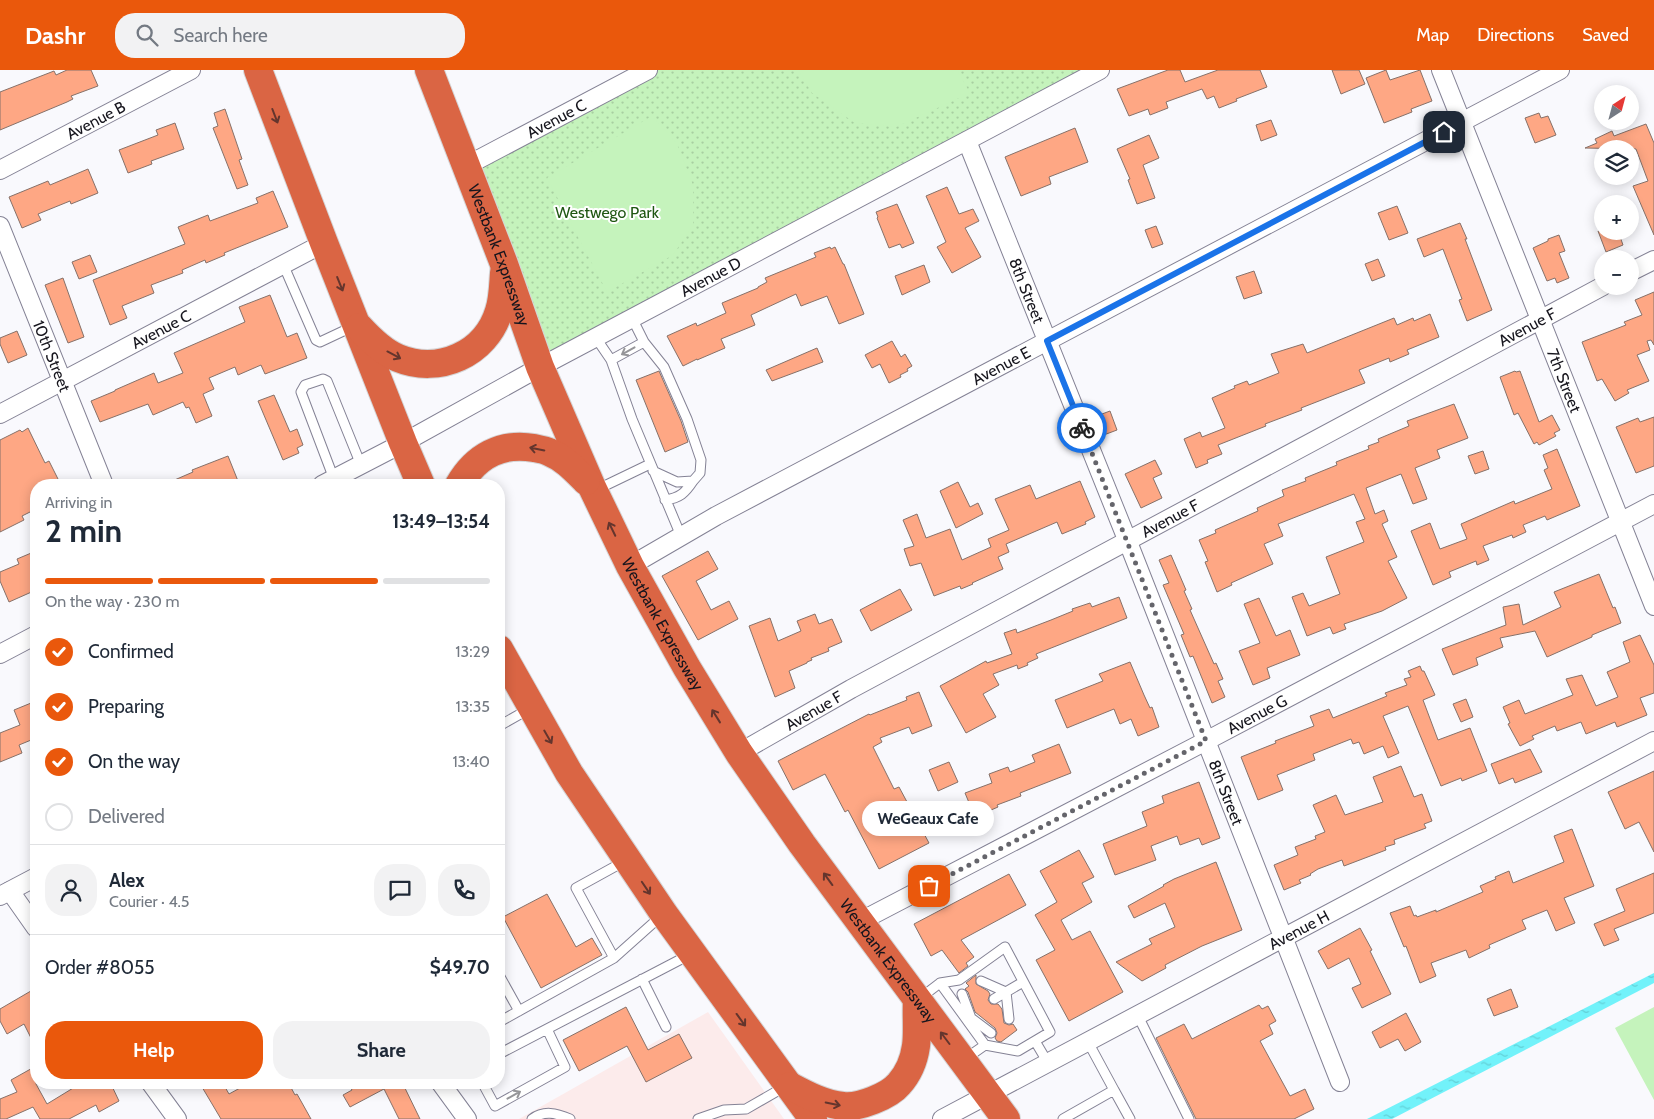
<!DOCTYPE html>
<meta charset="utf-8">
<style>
body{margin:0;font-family:Cabin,sans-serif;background:#f2f2f3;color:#1f2937;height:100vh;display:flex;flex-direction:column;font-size:19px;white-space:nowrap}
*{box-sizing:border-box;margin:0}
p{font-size:16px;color:#747a83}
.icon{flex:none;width:28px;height:28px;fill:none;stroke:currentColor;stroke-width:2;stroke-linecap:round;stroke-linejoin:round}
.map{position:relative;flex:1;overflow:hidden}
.side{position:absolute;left:30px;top:409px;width:475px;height:610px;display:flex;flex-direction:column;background:#fff;border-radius:20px;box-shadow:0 2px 12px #0003}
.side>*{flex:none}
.needle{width:32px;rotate:36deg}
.controls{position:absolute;left:1594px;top:15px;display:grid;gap:10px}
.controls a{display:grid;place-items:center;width:45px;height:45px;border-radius:50%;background:#fff;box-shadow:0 2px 12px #0003;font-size:25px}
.pin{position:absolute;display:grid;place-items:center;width:42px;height:42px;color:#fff;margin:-21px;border-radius:10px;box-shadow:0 2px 8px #0006}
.courier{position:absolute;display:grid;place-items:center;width:50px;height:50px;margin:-25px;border:4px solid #1a73e8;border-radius:50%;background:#fff;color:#222;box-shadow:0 1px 6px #0007}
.bubble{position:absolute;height:35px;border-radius:18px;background:#fff;box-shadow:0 2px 12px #0003;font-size:16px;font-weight:700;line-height:35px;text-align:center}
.overview em{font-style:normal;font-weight:700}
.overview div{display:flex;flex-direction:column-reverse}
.overview{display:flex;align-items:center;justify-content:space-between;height:85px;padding:0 15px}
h1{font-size:32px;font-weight:700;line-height:38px}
.bar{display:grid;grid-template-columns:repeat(4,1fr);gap:8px 5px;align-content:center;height:60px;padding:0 15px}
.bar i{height:6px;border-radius:4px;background:#e0e1e3}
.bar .active{background:#ea580c}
.bar p{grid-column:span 4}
.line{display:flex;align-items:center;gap:12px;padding:0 15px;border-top:1px solid #e0e1e3}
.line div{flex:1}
.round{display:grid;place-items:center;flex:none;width:52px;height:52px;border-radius:20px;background:#f2f2f3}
ol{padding:0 15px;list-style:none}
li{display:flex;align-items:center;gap:15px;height:55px}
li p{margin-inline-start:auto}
li .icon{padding:5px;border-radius:50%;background:#ea580c;color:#fff;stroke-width:4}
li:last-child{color:#747a83}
li i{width:28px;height:28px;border:2px solid #e0e1e3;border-radius:50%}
.primary-button{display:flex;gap:10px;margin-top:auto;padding:10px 15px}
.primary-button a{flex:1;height:58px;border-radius:20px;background:#ea580c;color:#fff;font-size:20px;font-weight:700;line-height:58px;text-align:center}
.primary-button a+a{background:#f2f2f3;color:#1f2937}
header{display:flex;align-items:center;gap:30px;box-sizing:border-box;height:70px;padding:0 25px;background:#ea580c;color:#fff}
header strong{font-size:24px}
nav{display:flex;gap:28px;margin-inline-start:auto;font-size:18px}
.search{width:350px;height:45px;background:#f2f2f3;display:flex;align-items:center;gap:12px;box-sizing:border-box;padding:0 18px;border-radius:20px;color:#747a83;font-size:19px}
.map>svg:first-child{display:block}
.commercial{fill:#fcebeb}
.park{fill:url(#park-dots)}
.garden{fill:#c5f3bc}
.water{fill:url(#water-ripples)}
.building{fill:#fea784;stroke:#867169}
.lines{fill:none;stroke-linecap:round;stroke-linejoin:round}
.lane-casing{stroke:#848295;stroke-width:11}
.street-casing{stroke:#848295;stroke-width:20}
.highway-casing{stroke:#d5d5d6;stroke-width:30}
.lane{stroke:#fff;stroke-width:9}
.street{stroke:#fff;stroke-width:18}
.highway{stroke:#da6544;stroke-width:28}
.oneway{stroke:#64352d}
.oneway2{stroke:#969699}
.done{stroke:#65656b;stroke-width:5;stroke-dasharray:0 9}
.route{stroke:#1a73e8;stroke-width:6}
.labels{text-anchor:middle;stroke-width:4;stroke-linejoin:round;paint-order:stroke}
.street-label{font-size:16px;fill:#16151d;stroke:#fff}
.park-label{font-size:16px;fill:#205713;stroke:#fff}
</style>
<header>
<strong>Dashr</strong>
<div class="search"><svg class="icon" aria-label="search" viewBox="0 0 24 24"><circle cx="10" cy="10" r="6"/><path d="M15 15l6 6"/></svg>Search here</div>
<nav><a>Map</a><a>Directions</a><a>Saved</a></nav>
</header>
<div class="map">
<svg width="1654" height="1049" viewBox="0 0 1654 1049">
<defs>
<pattern id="park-dots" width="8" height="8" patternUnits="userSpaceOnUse" patternTransform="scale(1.25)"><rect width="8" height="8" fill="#c5f3bc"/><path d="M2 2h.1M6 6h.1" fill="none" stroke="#a8cfa1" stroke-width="1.8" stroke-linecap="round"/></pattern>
<pattern id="water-ripples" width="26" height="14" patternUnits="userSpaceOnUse" patternTransform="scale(1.25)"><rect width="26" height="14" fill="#72f2fa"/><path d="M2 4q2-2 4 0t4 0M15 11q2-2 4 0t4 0" fill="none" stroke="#62cfd6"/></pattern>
</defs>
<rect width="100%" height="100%" fill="#f9f9fd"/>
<path class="commercial" d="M708 942 784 1049H519Z"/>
<path class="park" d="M648 0H1100L540 297 466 96Z"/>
<path class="garden" d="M798 0H957L970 23 896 57 855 53 812 23Z
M652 46 677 74 693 115V155L673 185 607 222 547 108Z
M1654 937V1030L1615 958Z"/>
<path class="water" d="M1654 903V913L1392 1049H1367Z"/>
<path class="building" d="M67 0H91L98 16 71 26 73 29 67 32 0 60V22L54 1 56 5Z
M1168 0H1180L1185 12 1218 0H1260L1267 17 1236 29 1237 31 1219 38 1214 26 1207 29 1202 19 1166 32 1168 38 1150 45 1148 39 1129 46 1117 19Z
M1332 0H1359L1365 14 1341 24Z
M1386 0 1390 10 1420 0 1432 31 1411 39 1412 42 1384 53 1366 8Z
M225 39 242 89 239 90 248 115 237 119 213 58 218 56 214 43Z
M1539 43 1541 48 1548 46 1556 65 1535 73 1525 48Z
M1271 50 1277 65 1261 71 1256 55Z
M175 53 184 79 151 91 152 94 128 103 119 80 158 65 156 60Z
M1646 54 1654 73V165L1633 116 1648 111 1636 79 1585 78 1597 73 1595 69 1612 61 1614 66Z
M1075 58 1088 92 1049 107 1051 114 1021 126 1005 87Z
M1149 65 1159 88 1143 95 1155 128 1137 134 1128 110 1130 109 1117 79Z
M88 99 98 123 71 134 70 131 38 144 41 150 22 158 9 127 48 111 50 115Z
M947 117 959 144 973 139 979 151 965 158 981 187 952 203 937 177 946 172 926 126Z
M273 121 288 157 224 183 225 185 206 193 205 190 182 200 183 203 151 215 154 223 122 236 127 248 110 255 93 210 185 174 178 157 208 145 210 151 258 133 256 128Z
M897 134 914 173 902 178 900 174 889 178 877 148 878 147 876 142Z
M1397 136 1408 163 1389 170 1378 143Z
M1460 153 1467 169H1465L1492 240 1467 251 1459 230 1462 229 1443 179 1424 187 1417 169Z
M1156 156 1163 174 1152 178 1145 160Z
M1598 161H1618L1623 175 1606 182Z
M1559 165 1565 181 1559 183 1569 208 1557 213 1555 208 1547 211 1533 178 1548 171V169Z
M830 177 831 179 835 177 843 194H844L864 244 839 254 827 226 801 236 796 224 751 245 755 255 721 269 725 278 697 290V289L683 296 667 266 696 253 697 256 726 243 722 233 758 218V217L767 212 765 208 816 187 814 183Z
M90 185 97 202 79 209 72 192Z
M1378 189 1385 206 1372 211 1365 194Z
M924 195 930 212 902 225 895 206Z
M1254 201 1262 223 1244 229 1236 207Z
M63 208 84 267 68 273 45 215Z
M1654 222V275L1651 270 1647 271 1650 280 1637 285 1649 311 1627 320 1629 323 1615 331 1602 309 1597 311 1582 272 1626 255 1624 252 1642 245 1635 230Z
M270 225 287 267 297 263 307 288 265 304 261 295 238 305 235 297 209 308 214 319 203 324 212 346 196 353 189 337 186 338 183 332 153 345 148 334 100 352 91 331 115 321V320L154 303 158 313 183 303 174 283 245 252 239 237Z
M1430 244 1439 267 1407 280 1409 284 1390 292 1389 288 1359 300 1365 313 1301 338 1302 340 1265 354 1266 356 1218 375 1222 384 1207 390 1208 393 1196 398 1184 369 1200 362 1202 367 1225 358 1212 328 1235 318 1234 316 1247 311 1249 315 1279 303 1271 284 1303 274 1307 283 1394 248 1397 255 1413 248 1414 251Z
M17 261 27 285 8 293 0 274V268Z
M892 271 901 287 905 284 912 296 907 299 908 301 900 305 901 307 889 313 880 294 872 298 865 285Z
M817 278 823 292 772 311 766 300Z
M659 301 681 351 688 372 665 382 636 310Z
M1515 301 1516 302 1520 301 1539 352 1552 345 1560 360 1554 363 1556 366 1539 375 1537 372 1534 374 1518 343 1514 345 1500 307Z
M274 325 290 362 297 359 303 375 297 378 299 383 283 390 258 331Z
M1454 334 1468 368 1437 380 1440 388 1415 398 1427 429 1413 434 1401 404 1366 418 1375 444 1384 440 1388 451 1382 454 1397 487 1388 491 1407 528 1382 541 1344 554 1346 559 1333 564 1330 557 1307 566 1292 527 1303 523 1309 536 1340 524 1326 487 1364 472 1356 452 1365 449 1354 424 1278 454 1283 466 1264 474 1273 494 1231 513 1232 515 1217 522 1205 492 1208 491 1199 470 1216 463 1215 460 1258 441 1257 438 1284 426 1282 420 1306 411 1305 408 1337 395 1336 392 1369 379 1368 376 1379 372 1378 369 1409 356 1407 351Z
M1110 341 1117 360 1101 366 1094 347Z
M1654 347V396L1636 403 1616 357 1638 348 1640 352Z
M28 358 45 393 49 391 61 415H36V439L22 446 24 450 0 462V370L20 360 22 362Z
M1557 379 1580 436 1547 450 1545 446 1523 455 1526 462 1513 468 1512 465 1483 476 1489 490 1477 495 1476 491 1449 502 1451 507 1433 515 1411 461 1430 453 1440 479 1467 469 1461 454 1514 431 1515 434 1552 419 1544 400 1548 398 1543 385Z
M1483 381 1489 399 1475 404 1468 386Z
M228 386 238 411 228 415H163L193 402 192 400Z
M1155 390 1162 404 1153 408 1162 428 1141 438 1125 404Z
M1080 411 1095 447 1085 452 1086 454 1062 464 1057 452 1006 474 1009 482 998 487 1003 499 972 513 973 514 961 519 960 516 934 526 921 493 910 496 904 479 914 476 903 450 917 444 926 468 950 459 962 490 991 477 988 469 1009 460 995 429 1030 415 1036 429Z
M958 412 970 437 978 433 983 444 956 458 940 421Z
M36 481V520L9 532 0 511V502L19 494 17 489Z
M708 481 718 499 696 511 711 540 729 531 738 549 698 570 662 506Z
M1171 485 1186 520 1184 521 1192 539 1190 540 1214 594 1216 593 1223 609 1218 611 1225 627 1212 633 1193 586 1190 587 1181 565 1184 564 1163 515 1169 513 1159 490Z
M1599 504 1613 538 1615 537 1621 553 1592 565V567L1547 587 1535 561 1500 568 1503 577 1476 588 1478 595 1453 605 1442 579 1506 555 1503 537 1519 534 1523 555 1561 537 1554 522Z
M900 519 912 540 871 561 860 540Z
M1119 527 1127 548 1036 584 1038 588 1027 593 1028 595 1018 599 1017 595 993 604 999 615 983 624 996 647 966 663 940 616 986 591 987 593 1012 584 1004 563 1016 559 1017 563 1051 550 1073 541 1072 539 1090 533 1092 537Z
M1259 528 1276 566 1290 560 1300 585 1267 598 1270 608 1253 615 1239 581 1260 573 1244 534Z
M815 544 819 554 832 549 842 572 828 578 829 581 811 588 812 590 807 592V593L789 601 795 618 775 627 749 556 770 548 778 571 801 561 797 551Z
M1640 565 1654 595V623L1640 628 1647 645 1617 657 1615 652 1586 664 1581 652 1557 661 1555 656 1532 666 1534 669 1520 676 1508 654 1510 653 1503 637 1519 630 1525 644 1573 625 1566 609 1582 605 1596 636 1618 627 1607 602 1630 592 1623 572Z
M1130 592 1144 625 1150 638 1152 637 1159 657 1138 666 1131 649 1120 654 1114 639 1067 658 1055 630 1103 611 1099 604Z
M1420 596 1422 601H1424L1435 625 1423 630 1438 670 1470 658 1487 701 1462 711 1461 708 1441 716 1408 636 1383 646 1399 683 1388 688 1383 676 1364 684 1359 672 1353 674 1351 669 1313 684 1315 690 1277 705 1283 720 1258 730 1241 687 1276 673 1275 671 1314 656 1310 646 1329 639 1333 648 1387 626 1385 623 1407 615 1404 609 1411 607 1408 601Z
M919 622 932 656 912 664 909 657 880 668 882 672 873 677 894 719 899 717 929 773 879 799 848 740 845 742 825 704 793 720 778 691 869 644 870 645 907 630 906 627Z
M1466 629 1473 647 1461 652 1453 634Z
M36 631V668L19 675 22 683 0 692V663L20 655 14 640Z
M1059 674 1071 703 1020 723 1021 726 997 735 998 737 975 747 965 723 992 713 989 704 1008 697 1010 702 1035 692 1032 685Z
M1530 679 1542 702 1515 713 1513 708 1499 714 1491 694Z
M949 692 958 712 938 721 929 700Z
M1401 696 1414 727 1422 724 1432 751 1424 754 1426 758 1394 770 1395 774 1385 777 1386 780 1344 796 1342 790 1318 799 1310 804 1311 805 1299 810 1301 813 1284 820 1274 795 1298 785 1295 777 1316 769 1315 766 1325 762 1313 735 1336 725 1345 745 1383 732 1373 707Z
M1654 701V782L1639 752 1625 759 1608 722Z
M1199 712 1220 768 1202 775 1199 768 1180 775 1177 766 1151 776 1156 790 1115 805 1103 774 1147 756 1142 742 1164 733 1162 726Z
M1572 759 1594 816 1564 828 1575 853 1556 861 1547 840 1522 850 1526 859 1489 875 1490 878 1469 888 1466 880 1431 893 1436 906 1420 913 1406 876 1404 877 1390 843 1410 836 1414 846 1416 845 1417 847 1436 840V842L1483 822 1480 816 1496 809 1495 807 1509 801 1513 813 1564 792 1554 766Z
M1079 780 1094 807 1082 813 1092 832 1061 850 1072 870 1090 861 1123 922 1069 951 1036 890 1055 880 1035 845 1057 832 1040 801Z
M1216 792 1242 860 1202 876 1165 895 1166 898 1142 911 1116 892 1152 874 1149 869 1175 857 1165 833 1134 848 1128 836 1164 816 1163 815 1174 809Z
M1654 803V843L1614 859 1619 870 1604 876 1594 854 1625 841 1616 819Z
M1009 804 1026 835 961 870 974 887 966 893 968 896 959 903 942 880 931 886 914 854Z
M547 824 576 877 592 868 602 885 541 918 503 847Z
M1360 858 1372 880 1370 881 1391 924 1362 938 1352 918 1361 914 1349 888 1328 899 1318 881Z
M976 905V914L988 921 990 924 988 930 991 934H998L1002 939 1004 953 1009 955 1013 954 1017 960 1001 972 997 971 995 968 997 963 995 958 975 942 968 922 965 919 969 916 966 913Z
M36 918V978L24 954 7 964 0 951V939Z
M1511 919 1518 937 1494 946 1487 929Z
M1259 935 1262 939 1268 936 1276 951 1269 955 1273 964 1260 971 1290 1026 1305 1019 1314 1039 1294 1049H1196L1156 968 1184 954 1192 969Z
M626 937 648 980 679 964 692 988 646 1012 627 976 579 1001 563 970Z
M1406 943 1421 972 1405 981 1398 969 1380 978 1372 962Z
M36 996V1014L47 1034 83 1012H110L119 1031 99 1042 96 1035 69 1049H40L33 1037 6 1049H0V1029L17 1022 11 1010Z
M199 1012H234L225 1017 229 1024 251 1012H288L295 1025 297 1024 311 1049H221Z
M347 1012H402L420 1049H399L384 1019 350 1037 343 1025 352 1020Z"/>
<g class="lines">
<g class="lane-casing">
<path id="lane" d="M283 194 316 270 320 272 354 256
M632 248 644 272 664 297 687 349 701 390 700 403 693 411 677 412 653 401
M596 268 611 290 632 349 681 466
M611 290 644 272
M334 409 301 322 305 315 323 309 327 311 361 395
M596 420 650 394
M665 430C680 428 685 423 693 411
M499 656 529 639
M614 888 576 818 625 791
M499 905 519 941
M642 909 666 957
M981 911 1006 922
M940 913 959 910 1005 877 1050 962 1018 981 985 975
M1006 922 1009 949
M962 924 971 948 991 963
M919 929 940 913 985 975 965 989
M994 929 1023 912
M1138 946 1189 1049
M499 952 614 888 661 846
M1035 971 1048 993
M499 984 689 885
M482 1012 495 1036 565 997 547 959
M1114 1020 1130 1049
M532 1049C544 1040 556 1043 570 1049
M698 1049 724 1040 746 1039 786 1016
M1063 1049 1114 1020 1088 972"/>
</g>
<g class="street-casing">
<g id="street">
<path id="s1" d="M1441 0 1654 536"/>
<path id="s2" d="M967 71 1128 472 1340 1012"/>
<path id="s3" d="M466 96 648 0"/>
<path id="s4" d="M0 100 191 0"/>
<path id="s5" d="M0 156 104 415"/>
<path d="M1630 202 1654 190"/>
<path id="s6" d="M0 344 324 173"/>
<path id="s7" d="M322 415 403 373 540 297 1100 0"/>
<path id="s8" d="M630 496 716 446 1560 0"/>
<path d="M0 584 36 565"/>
<path id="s9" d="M739 683 851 619 1603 216"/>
<path d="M10 821 36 858"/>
<path d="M0 826 36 807"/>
<path id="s10" d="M859 852 1206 671 1654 434"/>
<path d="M150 1012 177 1049"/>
<path d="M440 1012 467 1049"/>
<path id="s11" d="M942 1049 1654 671"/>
</g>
</g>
<g class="highway-casing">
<g id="highway">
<path d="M258 0 324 173 403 373 421 415"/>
<path id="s12" d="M429 0 504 194 540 297 591 415 630 496 687 598 739 683 802 774 1006 1049"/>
<path d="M359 257C370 269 383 282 398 288 439 305 486 284 499 241 503 229 503 216 504 203"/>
<path d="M459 415C475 387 501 372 534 378 539 379 545 380 549 382 564 388 575 400 586 411"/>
<path d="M499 579 569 703 664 844 813 1049"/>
<path d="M790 1016C807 1025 824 1034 843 1036 859 1038 889 1026 899 1014 908 1004 914 990 916 976 918 962 916 945 917 930"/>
</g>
</g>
<use href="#lane" class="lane"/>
<use href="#street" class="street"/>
<use href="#highway" class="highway"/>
</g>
<defs><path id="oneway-shaft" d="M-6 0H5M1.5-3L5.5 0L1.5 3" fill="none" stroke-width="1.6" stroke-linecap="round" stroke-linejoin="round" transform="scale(1.25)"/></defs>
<g class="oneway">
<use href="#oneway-shaft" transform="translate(275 46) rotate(69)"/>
<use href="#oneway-shaft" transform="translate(340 214) rotate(68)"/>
<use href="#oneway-shaft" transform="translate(394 285) rotate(28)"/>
<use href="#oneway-shaft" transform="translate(537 379) rotate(-169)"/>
<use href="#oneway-shaft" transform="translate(612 459) rotate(-116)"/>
<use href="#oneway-shaft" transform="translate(716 646) rotate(-122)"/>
<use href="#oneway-shaft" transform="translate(548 667) rotate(60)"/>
<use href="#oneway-shaft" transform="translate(828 809) rotate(-126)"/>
<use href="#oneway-shaft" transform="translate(646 818) rotate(56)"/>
<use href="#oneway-shaft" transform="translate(741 950) rotate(54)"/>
<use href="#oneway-shaft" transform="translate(945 968) rotate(-127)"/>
<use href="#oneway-shaft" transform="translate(833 1034) rotate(12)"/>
</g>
<g class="oneway2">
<use href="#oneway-shaft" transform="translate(628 281) rotate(151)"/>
<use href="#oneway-shaft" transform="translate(514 1025) rotate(-29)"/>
</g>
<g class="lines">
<path class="done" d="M929 816 1206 671 1082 358"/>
<path class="route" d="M1082 358 1047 271 1444 62"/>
</g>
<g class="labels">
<g class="street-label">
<text dy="6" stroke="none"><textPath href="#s3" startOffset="102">Avenue C</textPath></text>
<text dy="6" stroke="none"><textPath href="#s4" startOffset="108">Avenue B</textPath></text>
<text dy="6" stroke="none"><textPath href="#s12" startOffset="198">Westbank Expressway</textPath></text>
<text dy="6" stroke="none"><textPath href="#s7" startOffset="441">Avenue D</textPath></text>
<text dy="6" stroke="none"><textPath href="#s2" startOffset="161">8th Street</textPath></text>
<text dy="6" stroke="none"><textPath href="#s9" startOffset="896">Avenue F</textPath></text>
<text dy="6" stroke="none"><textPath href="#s6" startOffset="182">Avenue C</textPath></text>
<text dy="6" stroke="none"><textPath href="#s5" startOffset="140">10th Street</textPath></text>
<text dy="6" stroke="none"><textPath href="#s8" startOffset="422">Avenue E</textPath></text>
<text dy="6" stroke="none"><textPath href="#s1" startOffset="334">7th Street</textPath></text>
<text dy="6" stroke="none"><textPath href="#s9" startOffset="491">Avenue F</textPath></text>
<text dy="6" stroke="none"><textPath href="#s12" startOffset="602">Westbank Expressway</textPath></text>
<text dy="6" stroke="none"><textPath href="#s9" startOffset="86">Avenue F</textPath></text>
<text dy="6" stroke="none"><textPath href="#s10" startOffset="449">Avenue G</textPath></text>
<text dy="6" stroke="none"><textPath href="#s2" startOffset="701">8th Street</textPath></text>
<text dy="6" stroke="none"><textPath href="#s11" startOffset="404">Avenue H</textPath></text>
<text dy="6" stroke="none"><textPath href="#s12" startOffset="1008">Westbank Expressway</textPath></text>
</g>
<g class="park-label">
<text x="607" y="148">Westwego Park</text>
</g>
</g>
</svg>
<div class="controls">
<a><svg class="needle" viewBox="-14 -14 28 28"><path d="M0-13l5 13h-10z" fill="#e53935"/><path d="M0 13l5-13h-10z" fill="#747a83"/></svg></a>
<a><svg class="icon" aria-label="layers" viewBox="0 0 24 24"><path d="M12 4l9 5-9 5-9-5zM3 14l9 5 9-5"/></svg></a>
<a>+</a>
<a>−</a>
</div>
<div class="pin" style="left:929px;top:816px;background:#ea580c"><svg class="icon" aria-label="bag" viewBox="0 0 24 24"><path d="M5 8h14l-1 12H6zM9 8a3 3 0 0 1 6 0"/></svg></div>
<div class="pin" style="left:1444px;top:62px;background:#1f2937"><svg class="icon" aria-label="home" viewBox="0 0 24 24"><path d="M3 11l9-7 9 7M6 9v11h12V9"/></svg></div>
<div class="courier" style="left:1082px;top:358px"><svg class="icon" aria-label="bike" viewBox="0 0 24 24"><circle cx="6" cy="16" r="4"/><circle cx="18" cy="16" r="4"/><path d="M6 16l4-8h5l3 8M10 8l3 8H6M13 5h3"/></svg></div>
<div class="bubble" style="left:862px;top:731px;width:132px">WeGeaux Cafe</div>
<section class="side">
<div class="overview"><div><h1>2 min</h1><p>Arriving in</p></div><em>13:49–13:54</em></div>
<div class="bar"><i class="active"></i><i class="active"></i><i class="active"></i><i></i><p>On the way · 230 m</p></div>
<ol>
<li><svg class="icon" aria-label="check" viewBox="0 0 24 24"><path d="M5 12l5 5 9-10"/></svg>Confirmed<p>13:29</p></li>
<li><svg class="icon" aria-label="check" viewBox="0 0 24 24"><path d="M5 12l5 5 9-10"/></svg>Preparing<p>13:35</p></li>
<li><svg class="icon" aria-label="check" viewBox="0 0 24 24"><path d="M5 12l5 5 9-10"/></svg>On the way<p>13:40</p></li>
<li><i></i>Delivered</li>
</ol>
<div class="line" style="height:90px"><a class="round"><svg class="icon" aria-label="person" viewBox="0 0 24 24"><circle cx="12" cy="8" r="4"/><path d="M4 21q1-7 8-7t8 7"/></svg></a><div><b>Alex</b><p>Courier · 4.5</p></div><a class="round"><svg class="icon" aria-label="chat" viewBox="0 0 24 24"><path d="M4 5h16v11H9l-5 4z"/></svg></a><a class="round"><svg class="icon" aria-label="phone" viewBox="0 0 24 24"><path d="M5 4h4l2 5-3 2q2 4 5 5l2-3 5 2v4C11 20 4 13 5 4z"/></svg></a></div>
<div class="line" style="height:65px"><div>Order #8055</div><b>$49.70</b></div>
<div class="primary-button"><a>Help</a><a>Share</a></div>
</section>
</div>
